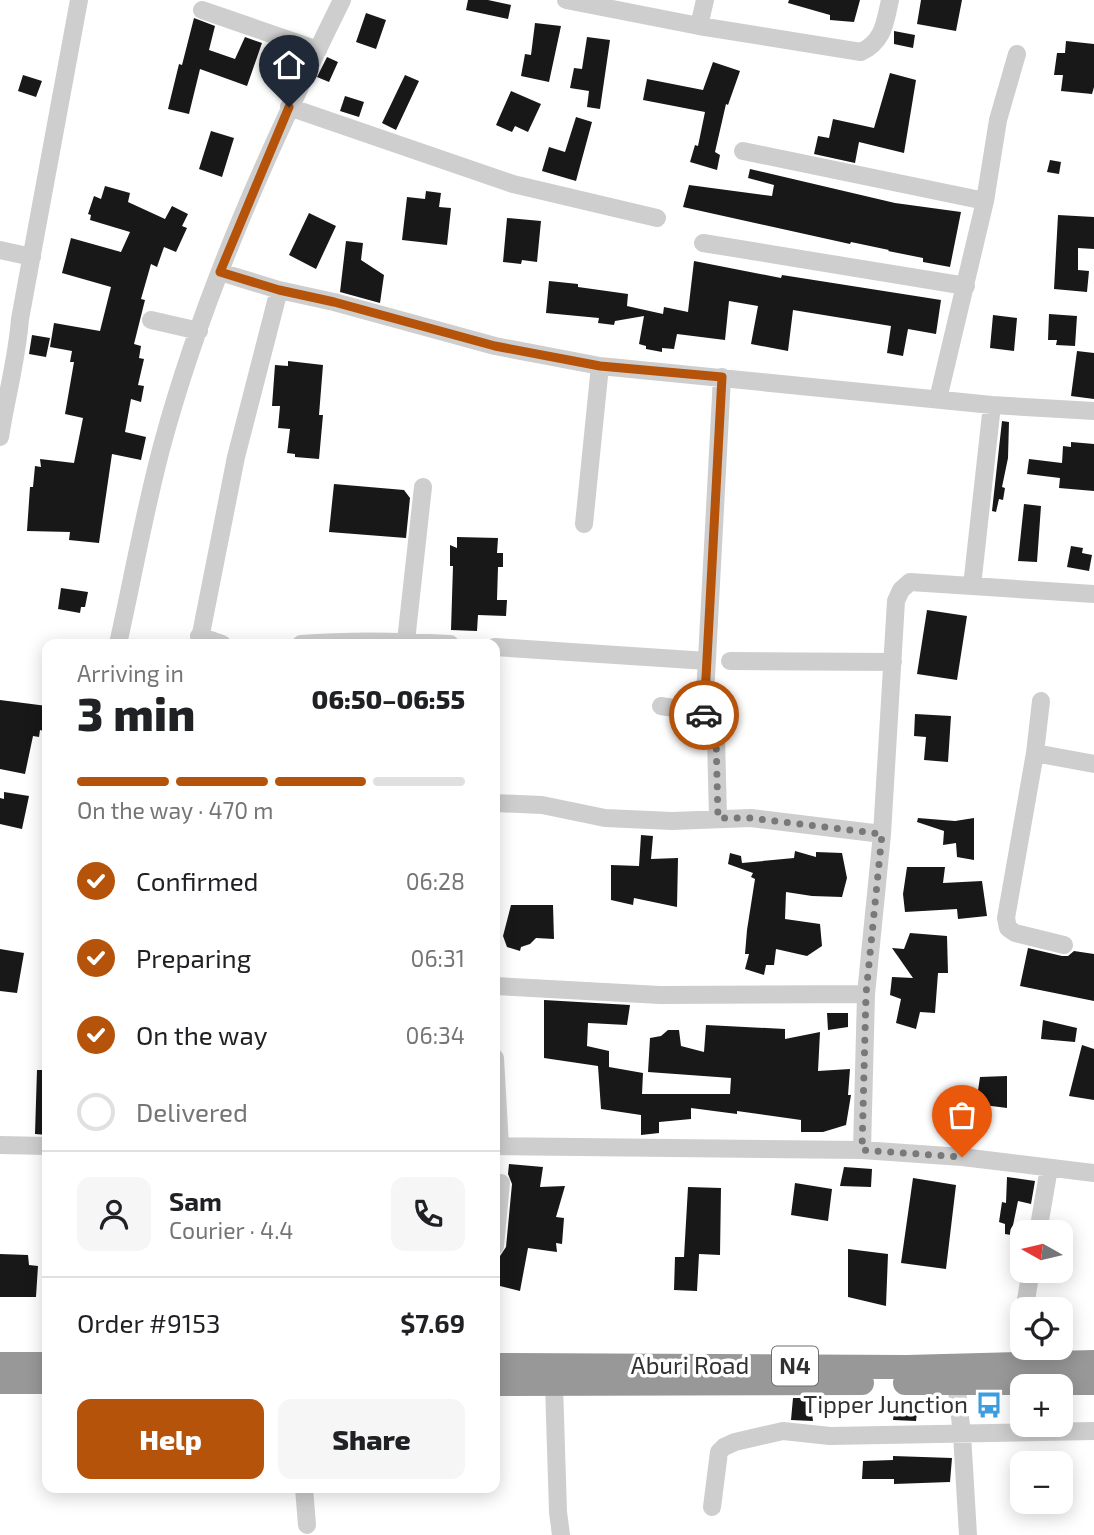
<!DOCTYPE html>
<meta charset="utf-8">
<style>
body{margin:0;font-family:"Exo 2",sans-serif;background:#f6f6f6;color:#202124;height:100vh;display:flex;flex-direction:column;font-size:26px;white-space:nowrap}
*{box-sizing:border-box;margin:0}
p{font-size:23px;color:#757577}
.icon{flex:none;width:38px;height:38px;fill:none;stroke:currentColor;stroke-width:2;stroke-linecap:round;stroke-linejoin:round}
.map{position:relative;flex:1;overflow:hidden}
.sheet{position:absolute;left:42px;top:639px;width:458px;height:854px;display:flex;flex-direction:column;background:#fff;border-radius:14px;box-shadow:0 4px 18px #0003}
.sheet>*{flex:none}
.needle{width:46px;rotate:278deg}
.buttons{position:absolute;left:1010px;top:1220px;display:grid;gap:14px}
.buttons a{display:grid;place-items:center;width:63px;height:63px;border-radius:14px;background:#fff;box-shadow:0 4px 18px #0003;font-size:35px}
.pin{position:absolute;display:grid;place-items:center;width:60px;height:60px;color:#fff;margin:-72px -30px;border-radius:50% 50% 50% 0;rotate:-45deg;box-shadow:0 0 7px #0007}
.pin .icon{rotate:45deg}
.courier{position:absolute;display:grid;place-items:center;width:70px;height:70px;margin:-35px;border:5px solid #b45309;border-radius:50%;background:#fff;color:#222;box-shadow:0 2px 9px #0007}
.head em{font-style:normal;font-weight:800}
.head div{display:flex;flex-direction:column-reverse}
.head{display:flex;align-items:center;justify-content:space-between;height:119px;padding:0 35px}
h1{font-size:46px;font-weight:800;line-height:52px}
.bar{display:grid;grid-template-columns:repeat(4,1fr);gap:10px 7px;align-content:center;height:84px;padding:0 35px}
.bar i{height:9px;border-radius:5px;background:#e0e0e0}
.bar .current{background:#b45309}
.bar p{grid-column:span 4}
.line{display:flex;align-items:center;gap:18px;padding:0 35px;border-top:2px solid #e0e0e0}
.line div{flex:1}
.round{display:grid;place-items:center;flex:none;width:74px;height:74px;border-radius:14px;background:#f6f6f6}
ol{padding:0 35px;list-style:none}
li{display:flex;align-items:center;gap:21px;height:77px}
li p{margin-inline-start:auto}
li .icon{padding:7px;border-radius:50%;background:#b45309;color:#fff;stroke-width:4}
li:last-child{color:#757577}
li i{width:38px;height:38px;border:4px solid #e0e0e0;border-radius:50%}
.primary-button{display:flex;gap:14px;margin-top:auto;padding:14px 35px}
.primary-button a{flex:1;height:80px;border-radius:14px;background:#b45309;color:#fff;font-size:28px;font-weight:800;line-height:80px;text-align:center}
.primary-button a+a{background:#f6f6f6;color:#202124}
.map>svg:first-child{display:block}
.building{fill:#181818}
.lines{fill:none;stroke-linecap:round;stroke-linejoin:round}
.minor{stroke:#cecece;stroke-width:18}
.highway{stroke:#989898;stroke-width:24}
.done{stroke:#797979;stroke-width:7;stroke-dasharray:0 12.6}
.route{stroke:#b45309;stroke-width:9}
.labels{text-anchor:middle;stroke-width:7;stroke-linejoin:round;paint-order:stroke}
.shield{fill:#fff;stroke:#6f6f6f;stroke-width:2}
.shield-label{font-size:23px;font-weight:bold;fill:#313131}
.street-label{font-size:24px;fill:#313131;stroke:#fff}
.poi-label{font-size:24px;fill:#313131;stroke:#fff;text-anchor:end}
</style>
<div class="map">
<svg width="1094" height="1535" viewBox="0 0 1094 1535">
<rect width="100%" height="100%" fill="#fff"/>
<path class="building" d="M468 0H488L511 5 508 19 466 10Z
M789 0H860L854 22 830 20V15L788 3Z
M921 0H962L956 31 917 24Z
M366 13 386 20 376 49 356 42Z
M194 18 215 26 209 50 235 59 245 37 262 43 247 86 200 69 189 114 168 109 179 64 182 65Z
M535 23 561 26 549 82 521 76 525 54 531 55Z
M894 31 915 35 913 48 894 44Z
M587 37 610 40 600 109 587 107 589 91 570 88 574 68 582 69Z
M1066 41 1094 44V87L1092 94 1061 91 1063 75H1054L1057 53H1065Z
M327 57 338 62 329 82 317 77Z
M713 62 740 71 728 105 726 104 715 152 720 155 717 170 690 162 695 145 698 146 705 112 643 100 647 79 703 90Z
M890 73 916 80 904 153 859 142 855 163 814 154 818 136 829 138 833 119 874 128Z
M23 75 42 81 36 97 18 91Z
M405 75 419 81 396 130 382 123Z
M511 91 541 104 528 132 515 126 512 132 496 125Z
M345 96 364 102 359 117 340 111Z
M576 117 592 122 576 181 542 171 549 147 565 152Z
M211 131 234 138 222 177 199 169Z
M1050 160 1061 162 1059 174 1047 172Z
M750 169 895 203 961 212 950 267 923 262V258L888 251 889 250 851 242 850 244 683 207 689 185 772 196 774 185 748 178Z
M105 186 130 193 128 202 165 219 172 206 188 214 182 226 187 228 176 252 164 247 157 267 151 264 141 299 145 300 134 344 141 346 139 358 144 359 138 385 144 386 141 402 131 399 125 432 146 437 141 460 112 454 99 543 69 540 70 532 27 531 30 487H33L35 466 41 467 40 459 74 463 83 418 65 414 74 362H70L72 351 50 347 54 323 100 331 111 287 62 273 71 238 121 252 130 232 90 220 91 215 88 214 94 196 101 199Z
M426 191 441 193 439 207 451 208 447 245 402 240 407 197 425 199Z
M309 213 336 226 316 269 289 255Z
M1058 215 1094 217V249L1078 248V270L1089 271 1087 292 1054 289Z
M507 218 541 221 537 262 522 260 521 264 503 262Z
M346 241 363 243 361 260 384 275 380 303 340 292Z
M694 261 781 278 782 275 941 300 936 334 908 329 903 356 887 353 891 326 793 310 788 351 751 344 758 306 729 301 725 340 677 334 674 349 662 348V352L646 349V346L639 344 644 316 615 321 614 325 598 323 599 318 546 313 549 281 578 284V287L628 294 627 306 663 314 664 307 688 312Z
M1049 314 1077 316 1075 346 1056 345 1057 340H1048Z
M993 315 1017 318 1014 351 990 348Z
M32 335 50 338 46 357 29 354Z
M1077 351 1094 353V399L1071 396Z
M288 361 323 365 319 415H323L319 459 295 457V454L287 453 290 429 278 428 280 406H272L275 365 288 366Z
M1002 421 1009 422 1008 458 1002 487 1005 488 1003 500 999 499 996 512 992 511Z
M1071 442 1094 444V491L1059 488 1060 478 1027 474 1029 459 1062 463 1063 446 1071 447Z
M334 484 404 490 410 498 406 538 329 532Z
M1024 504 1041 506 1037 562 1018 561Z
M457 537 498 538 497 553H503V567H498L497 600H507L506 616 478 615 477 631 451 630 453 566H450V545L457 548Z
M1071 546 1083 548 1082 553 1092 555 1089 571 1067 567Z
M61 588 88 592 85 607H81L80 613 58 609Z
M927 610 967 616 957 680 917 674Z
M0 700 47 706V732L40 730 39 737 33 736 25 774 0 769Z
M915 714 951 716 948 762 924 760 926 737 914 736Z
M4 792 29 796 22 829 0 824V798L4 799Z
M918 818 955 821 974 818V860L957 857 956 843 943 845 944 831 917 822Z
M641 835 653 836 651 859 678 858 677 907 634 898 633 905 611 900V865L639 866Z
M795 851 816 857V852L842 853 847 878 842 897 812 896 786 892 785 919 820 924 822 946 807 956 776 949 774 965H766L764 975 745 969 749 954H745L747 930 755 879 751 877 753 873 728 864 730 853 741 856 742 863 794 858Z
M907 867H945L943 883 982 881 987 916 958 919 957 909 905 912 903 894Z
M511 905H553L554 939 536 938 530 944 521 947 520 951 507 947 503 936Z
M910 933 947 936 948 973H938L935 1013 920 1012 916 1029 896 1023 901 999 890 995 892 977 913 978 892 948 904 949Z
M1028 948 1062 956H1068L1074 951 1094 954V1001L1020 986Z
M0 949 24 953 17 993 0 991Z
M544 1000 630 1005 627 1025 588 1023 587 1046 609 1051V1067L643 1073 642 1094H730L731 1078 648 1072 650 1038 661 1036 668 1030H679L681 1046 704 1052 706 1025 785 1029V1039L820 1032 818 1071 850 1069 848 1095H851L846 1125 823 1132H801V1120L737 1111V1114L691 1108V1119L659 1122V1133L641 1135V1115L601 1109 598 1066 544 1058Z
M827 1013H848V1027L828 1030Z
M1043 1020 1077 1028 1075 1042 1041 1039Z
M1082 1045 1094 1049V1100L1069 1096Z
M37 1070H47V1135L35 1134Z
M1007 1076V1108L976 1104 980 1077Z
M509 1164 543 1167 540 1187 565 1186 556 1217 564 1218 562 1244 556 1243 557 1252 528 1248 520 1291 496 1285 500 1256 506 1247 512 1184 508 1174Z
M844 1167 872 1169 871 1187 840 1186Z
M1007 1177 1035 1181 1031 1204 1018 1201 1011 1235 1005 1234V1224L999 1222 1002 1202 1006 1203Z
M913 1178 956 1185 946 1269 901 1263Z
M795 1183 832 1189 828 1221 791 1215Z
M688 1187 721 1188 720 1255 699 1254 697 1291 674 1290 675 1257H684Z
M848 1249 888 1254 886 1306 848 1297Z
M0 1254 28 1255 29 1265 38 1266 36 1297H0Z
M793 1398H810L813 1421 791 1420Z
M895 1404H918L916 1421 893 1420Z
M893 1456 952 1458 950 1482 894 1484V1479H862L863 1461 893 1460Z"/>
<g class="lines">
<path class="minor" d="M566 0 699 26 861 52C884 41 885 22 890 0
M202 10 318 50
M699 26 705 0
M289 107 513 184 657 218
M743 151 985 201
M703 243 966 286
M0 250 32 257
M220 272 279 290 334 302 495 346 600 366 992 405 1094 411
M151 320 199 331
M938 399 985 201 998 120 1017 54
M0 437C6 398 17 359 20 319L79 0
M584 524 600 366
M972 586 992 405
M199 636 222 644
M406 641 423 487
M118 644C133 577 145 508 163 442 205 288 272 142 342 0
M199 644 236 457 279 290
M301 644C350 640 400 641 450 644
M495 647 707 661
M730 661 893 662
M1041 701 1035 753 1006 918 1008 928 1015 933 1064 945
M661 706C686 710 709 708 716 738L718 818
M704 715 722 377
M1035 753 1094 764
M495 803 542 805 605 818 672 821 751 818 882 834
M495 986 660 995 866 994
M495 1058 500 1146
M0 1145 47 1146
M495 1146 862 1150 962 1157 1094 1173
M862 1150 866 994 882 834 896 601 901 590 910 582 1094 594
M1038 1232 1049 1168
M495 1246 501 1183
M1026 1300 1031 1270
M956 1383 962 1434 968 1535
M554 1385 558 1512 561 1535
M304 1488 307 1525
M712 1507 719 1452 724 1447 735 1442 783 1431 830 1436 1094 1431"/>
<path class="highway" d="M0 1364H47
M495 1365 907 1367 1094 1362
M0 1382H47
M905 1383H1094
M495 1384 862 1383"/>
</g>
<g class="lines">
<path class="done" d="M704 715 713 725 716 738 718 818H751L882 834 866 994 862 1150 962 1157"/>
<path class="route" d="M289 107 220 272 279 290 334 302 495 346 600 366 722 377 704 715"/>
</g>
<defs>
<g id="bus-bare" transform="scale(2.1)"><path d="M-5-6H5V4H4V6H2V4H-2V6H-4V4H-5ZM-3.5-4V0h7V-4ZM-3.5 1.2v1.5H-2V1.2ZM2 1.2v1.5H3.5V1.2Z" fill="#3c9ee0" stroke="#fff" stroke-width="2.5" paint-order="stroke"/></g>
</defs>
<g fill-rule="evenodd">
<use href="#bus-bare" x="989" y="1405"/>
</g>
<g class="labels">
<rect class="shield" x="772" y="1346.5" width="46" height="39" rx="5"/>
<g class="shield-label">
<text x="795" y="1374">N4</text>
</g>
<g class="street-label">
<text x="690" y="1374">Aburi Road</text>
</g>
<g class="poi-label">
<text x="968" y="1413">Tipper Junction</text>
</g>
</g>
</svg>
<div class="buttons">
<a><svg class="needle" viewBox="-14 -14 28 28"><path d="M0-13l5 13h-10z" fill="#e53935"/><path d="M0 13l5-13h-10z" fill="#757577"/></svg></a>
<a><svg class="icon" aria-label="locate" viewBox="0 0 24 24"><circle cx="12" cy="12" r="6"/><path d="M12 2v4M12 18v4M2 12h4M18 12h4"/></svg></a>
<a>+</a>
<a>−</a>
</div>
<div class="pin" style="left:962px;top:1157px;background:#ea580c"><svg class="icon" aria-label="bag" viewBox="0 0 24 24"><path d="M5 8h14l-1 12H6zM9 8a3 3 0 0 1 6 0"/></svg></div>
<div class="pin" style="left:289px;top:107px;background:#1f2937"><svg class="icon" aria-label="home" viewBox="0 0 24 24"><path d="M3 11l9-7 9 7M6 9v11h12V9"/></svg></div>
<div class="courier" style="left:704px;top:715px"><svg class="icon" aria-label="car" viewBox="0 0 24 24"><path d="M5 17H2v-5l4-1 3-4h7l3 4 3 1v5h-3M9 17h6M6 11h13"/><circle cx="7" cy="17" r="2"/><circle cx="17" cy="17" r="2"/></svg></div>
<section class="sheet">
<div class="head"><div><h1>3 min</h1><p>Arriving in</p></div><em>06:50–06:55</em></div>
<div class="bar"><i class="current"></i><i class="current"></i><i class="current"></i><i></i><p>On the way · 470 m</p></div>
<ol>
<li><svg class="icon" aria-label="check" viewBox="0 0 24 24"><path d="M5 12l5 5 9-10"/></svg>Confirmed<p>06:28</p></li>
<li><svg class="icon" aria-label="check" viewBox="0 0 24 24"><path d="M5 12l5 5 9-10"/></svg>Preparing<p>06:31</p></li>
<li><svg class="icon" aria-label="check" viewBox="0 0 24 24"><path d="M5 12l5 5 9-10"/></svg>On the way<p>06:34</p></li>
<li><i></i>Delivered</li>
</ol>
<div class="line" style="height:126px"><a class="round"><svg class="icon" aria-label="person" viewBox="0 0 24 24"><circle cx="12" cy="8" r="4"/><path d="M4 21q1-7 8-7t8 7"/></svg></a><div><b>Sam</b><p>Courier · 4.4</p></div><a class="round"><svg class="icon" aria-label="phone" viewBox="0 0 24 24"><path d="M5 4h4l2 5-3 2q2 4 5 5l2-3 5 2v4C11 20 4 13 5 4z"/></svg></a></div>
<div class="line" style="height:91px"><div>Order #9153</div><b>$7.69</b></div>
<div class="primary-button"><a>Help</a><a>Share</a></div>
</section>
</div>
